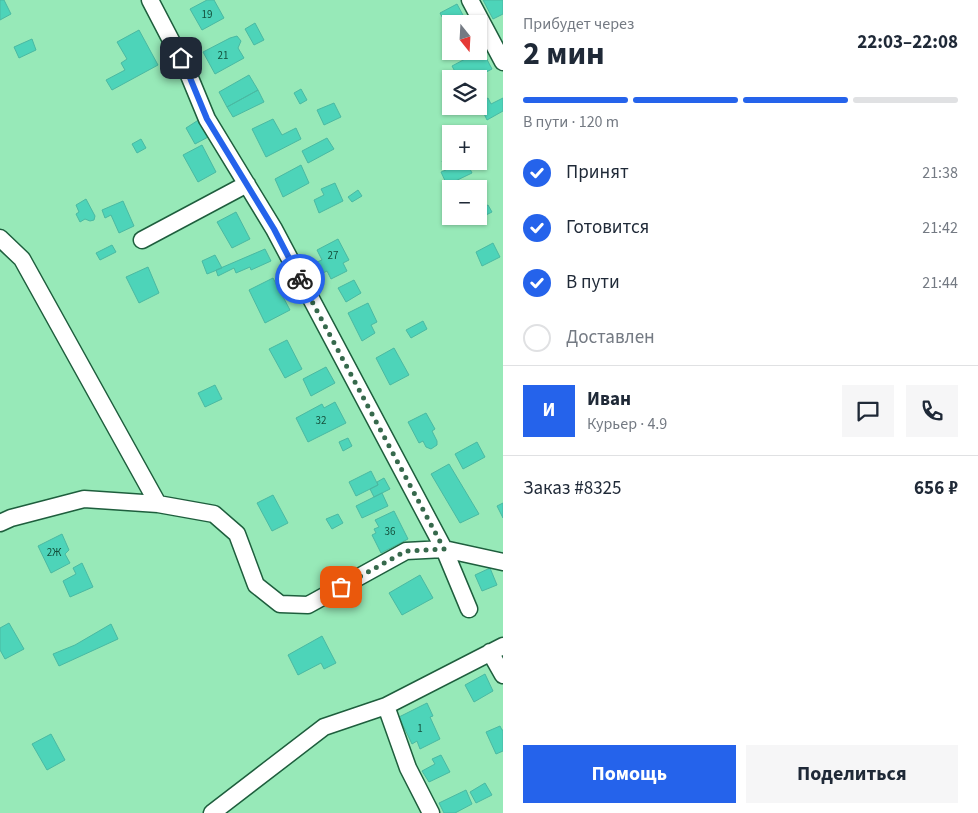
<!DOCTYPE html>
<html lang="ru">
<meta charset="utf-8">
<style>
body{margin:0;font-family:"Source Sans 3",sans-serif;background:#f6f6f7;color:#1f2937;height:100vh;display:flex;flex-direction:column;font-size:19px;white-space:nowrap}
*{box-sizing:border-box;margin:0}
p{font-size:16px;color:#747a83}
.icon{flex:none;width:28px;height:28px;fill:none;stroke:currentColor;stroke-width:2;stroke-linecap:round;stroke-linejoin:round}
.map{position:relative;flex:1;overflow:hidden}
.sheet{display:flex;flex-direction:column;background:#fff;width:475px}
.sheet>*{flex:none}
.needle{width:32px;rotate:162deg}
.controls{position:absolute;left:442px;top:15px;display:grid;gap:10px}
.controls a{display:grid;place-items:center;width:45px;height:45px;border-radius:0px;background:#fff;box-shadow:0 1px 4px #0004;font-size:25px}
.pin{position:absolute;display:grid;place-items:center;width:42px;height:42px;color:#fff;margin:-21px;border-radius:10px;box-shadow:0 2px 8px #0006}
.courier{position:absolute;display:grid;place-items:center;width:50px;height:50px;margin:-25px;border:4px solid #2563eb;border-radius:50%;background:#fff;color:#222;box-shadow:0 1px 6px #0007}
.headline em{font-style:normal;font-weight:700}
.headline div{display:flex;flex-direction:column-reverse}
.headline{display:flex;align-items:center;justify-content:space-between;height:85px;padding:0 20px}
h1{font-size:32px;font-weight:700;line-height:38px}
.bar{display:grid;grid-template-columns:repeat(4,1fr);gap:8px 5px;align-content:center;height:60px;padding:0 20px}
.bar i{height:6px;border-radius:4px;background:#e0e1e3}
.bar .active{background:#2563eb}
.bar p{grid-column:span 4}
.line{display:flex;align-items:center;gap:12px;padding:0 20px;border-top:1px solid #e0e1e3}
.line div{flex:1}
.round{display:grid;place-items:center;flex:none;width:52px;height:52px;border-radius:0px;background:#f6f6f7}
ol{padding:0 20px;list-style:none}
li{display:flex;align-items:center;gap:15px;height:55px}
li p{margin-inline-start:auto}
li .icon{padding:5px;border-radius:50%;background:#2563eb;color:#fff;stroke-width:4}
li:last-child{color:#747a83}
li i{width:28px;height:28px;border:2px solid #e0e1e3;border-radius:50%}
.action{display:flex;gap:10px;margin-top:auto;padding:10px 20px}
.action a{flex:1;height:58px;border-radius:0px;background:#2563eb;color:#fff;font-size:20px;font-weight:700;line-height:58px;text-align:center}
.action a+a{background:#f6f6f7;color:#1f2937}
main{display:flex;flex:1;min-height:0}
.map>svg:first-child{display:block}
.building{fill:#4dd4b9;stroke:#4ab9a2}
.lines{fill:none;stroke-linecap:round;stroke-linejoin:round}
.minor-casing{stroke:#1e5e3d;stroke-width:19}
.minor{stroke:#fff;stroke-width:16}
.done{stroke:#36694c;stroke-width:5;stroke-dasharray:0 9}
.route{stroke:#2563eb;stroke-width:6}
.labels{text-anchor:middle;stroke-width:4.5;stroke-linejoin:round;paint-order:stroke}
.number-label{font-size:11px;fill:#14503c}
</style>
<main>
<div class="map">
<svg width="503" height="813" viewBox="0 0 503 813">
<rect width="100%" height="100%" fill="#97e9b8"/>
<path class="building" d="M0 0H4L11 14 0 20Z
M207 0H214L224 18 202 30 190 9Z
M483 0H503V14L493 19Z
M457 4 464 17 447 26 440 13Z
M255 23 264 40 254 45 245 29Z
M139 30 158 65 112 90 106 80 125 70 121 63 127 59 117 42Z
M237 36 241 41 238 48 244 58 215 74 203 52 230 38Z
M32 39 36 50 19 58 14 47Z
M482 50 492 69 473 79H459L452 66Z
M249 75 258 90 227 107 219 92Z
M301 89 307 100 300 104 294 93Z
M258 90 264 102 233 117 227 107Z
M488 98 491 104 503 98V111L487 120 479 103Z
M334 103 341 117 324 125 317 110Z
M200 119 210 136 195 144 186 128Z
M273 119 282 135 296 128 301 139 266 157 252 129Z
M327 138 334 149 308 163 302 151Z
M141 139 146 148 137 153 132 144Z
M202 145 216 172 198 182 183 155Z
M451 157V161H466L472 173 447 185 441 172 446 170 442 161Z
M301 165 309 183 283 197 275 179Z
M335 183 343 201 319 213 314 200 324 195 321 189Z
M358 190 362 196 352 202 348 197Z
M86 199 95 216 94 220 90 221 85 219 80 222 76 214 79 212 76 205Z
M123 201 134 226 119 233 111 215 105 218 102 210Z
M488 205 492 212 482 217 479 209Z
M236 212 250 239 232 248 217 222Z
M338 239 349 260 343 263 347 271 331 279 327 271 323 273 317 262 322 260 317 250Z
M493 243 500 257 482 266 476 252Z
M112 245 116 252 100 260 96 253Z
M265 249 271 261 251 270 250 267 236 273 234 268 218 276 216 270Z
M215 255 222 268 207 274 202 261Z
M148 267 159 293 139 303 126 277Z
M273 278 290 310 265 323 249 290Z
M354 280 361 293 346 302 338 288Z
M368 303 377 322 371 325 375 333 362 341 348 313Z
M423 321 427 329 411 338 406 330Z
M287 340 302 369 285 378 269 349Z
M394 348 409 375 390 385 376 358Z
M326 367 335 383 311 396 303 379Z
M215 385 222 399 205 407 198 393Z
M335 402 346 423 308 442 296 418 322 404 324 408Z
M426 413 435 429 432 431 437 441V445L431 449 426 447 423 441 419 443 408 422Z
M348 438 352 446 343 451 339 442Z
M477 442 485 457 463 469 455 454Z
M449 464 479 514 460 523 431 474Z
M371 471 378 485 356 496 349 482Z
M384 478 390 489 374 497 370 489 378 485 377 482Z
M382 493 388 506 362 518 356 506Z
M273 495 288 523 272 531 257 503Z
M503 503V518L497 506Z
M394 511 408 539 381 553 372 535 376 533 374 529 379 527 375 520Z
M338 514 343 523 332 529 326 519Z
M62 534 69 550 65 554 70 563 51 573 38 546Z
M82 563 93 587 70 597 63 581 76 574 73 568Z
M490 568 497 585 482 591 475 575Z
M420 575 433 598 402 615 389 593Z
M9 623 24 649 5 659 0 650V628Z
M111 624 118 639 59 666 53 654 75 645Z
M322 636 336 663 324 669 321 663 298 675 288 655Z
M485 674 493 691 474 702 465 685Z
M427 703 433 716 430 717 440 739 420 749 417 741 412 744 399 717Z
M500 726 502 730H503V751L496 754 486 732Z
M51 734 65 760 47 770 32 744Z
M441 755 450 772 429 782 422 771 435 764 432 759Z
M485 783 492 795 476 803 470 792Z
M466 790 472 804 455 813H444L439 803Z"/>
<g class="lines">
<g class="minor-casing">
<path id="minor" d="M150 0 188 73 207 119 274 229 444 549 469 609
M470 0 503 62
M0 238 22 259 158 504 214 514 237 534 256 585 280 604 308 605 406 551 444 549 503 562
M142 240 247 184
M0 523 11 518 84 499 158 504
M490 652 503 675
M386 706 408 768 431 813
M212 813 324 727 386 706 503 646"/>
</g>
<use href="#minor" class="minor"/>
</g>
<g class="lines">
<path class="done" d="M300 279 444 549 406 551 341 587"/>
<path class="route" d="M181 58 188 73 207 119 274 229 300 279"/>
</g>
<g class="labels">
<g class="number-label">
<text x="207" y="18">19</text>
<text x="223" y="59">21</text>
<text x="333" y="259">27</text>
<text x="321" y="424">32</text>
<text x="390" y="535">36</text>
<text x="54" y="556">2Ж</text>
<text x="420" y="732">1</text>
</g>
</g>
</svg>
<div class="controls">
<a><svg class="needle" viewBox="-14 -14 28 28"><path d="M0-13l5 13h-10z" fill="#e53935"/><path d="M0 13l5-13h-10z" fill="#747a83"/></svg></a>
<a><svg class="icon" aria-label="layers" viewBox="0 0 24 24"><path d="M12 4l9 5-9 5-9-5zM3 14l9 5 9-5"/></svg></a>
<a>+</a>
<a>−</a>
</div>
<div class="pin" style="left:341px;top:587px;background:#ea580c"><svg class="icon" aria-label="bag" viewBox="0 0 24 24"><path d="M5 8h14l-1 12H6zM9 8a3 3 0 0 1 6 0"/></svg></div>
<div class="pin" style="left:181px;top:58px;background:#1f2937"><svg class="icon" aria-label="home" viewBox="0 0 24 24"><path d="M3 11l9-7 9 7M6 9v11h12V9"/></svg></div>
<div class="courier" style="left:300px;top:279px"><svg class="icon" aria-label="bike" viewBox="0 0 24 24"><circle cx="6" cy="16" r="4"/><circle cx="18" cy="16" r="4"/><path d="M6 16l4-8h5l3 8M10 8l3 8H6M13 5h3"/></svg></div>
</div>
<section class="sheet">
<div class="headline"><div><h1>2 мин</h1><p>Прибудет через</p></div><em>22:03–22:08</em></div>
<div class="bar"><i class="active"></i><i class="active"></i><i class="active"></i><i></i><p>В пути · 120 m</p></div>
<ol>
<li><svg class="icon" aria-label="check" viewBox="0 0 24 24"><path d="M5 12l5 5 9-10"/></svg>Принят<p>21:38</p></li>
<li><svg class="icon" aria-label="check" viewBox="0 0 24 24"><path d="M5 12l5 5 9-10"/></svg>Готовится<p>21:42</p></li>
<li><svg class="icon" aria-label="check" viewBox="0 0 24 24"><path d="M5 12l5 5 9-10"/></svg>В пути<p>21:44</p></li>
<li><i></i>Доставлен</li>
</ol>
<div class="line" style="height:90px"><b class="round" style="background:#2563eb;color:#fff">И</b><div><b>Иван</b><p>Курьер · 4.9</p></div><a class="round"><svg class="icon" aria-label="chat" viewBox="0 0 24 24"><path d="M4 5h16v11H9l-5 4z"/></svg></a><a class="round"><svg class="icon" aria-label="phone" viewBox="0 0 24 24"><path d="M5 4h4l2 5-3 2q2 4 5 5l2-3 5 2v4C11 20 4 13 5 4z"/></svg></a></div>
<div class="line" style="height:65px"><div>Заказ #8325</div><b>656 ₽</b></div>
<div class="action"><a>Помощь</a><a>Поделиться</a></div>
</section>
</main>
